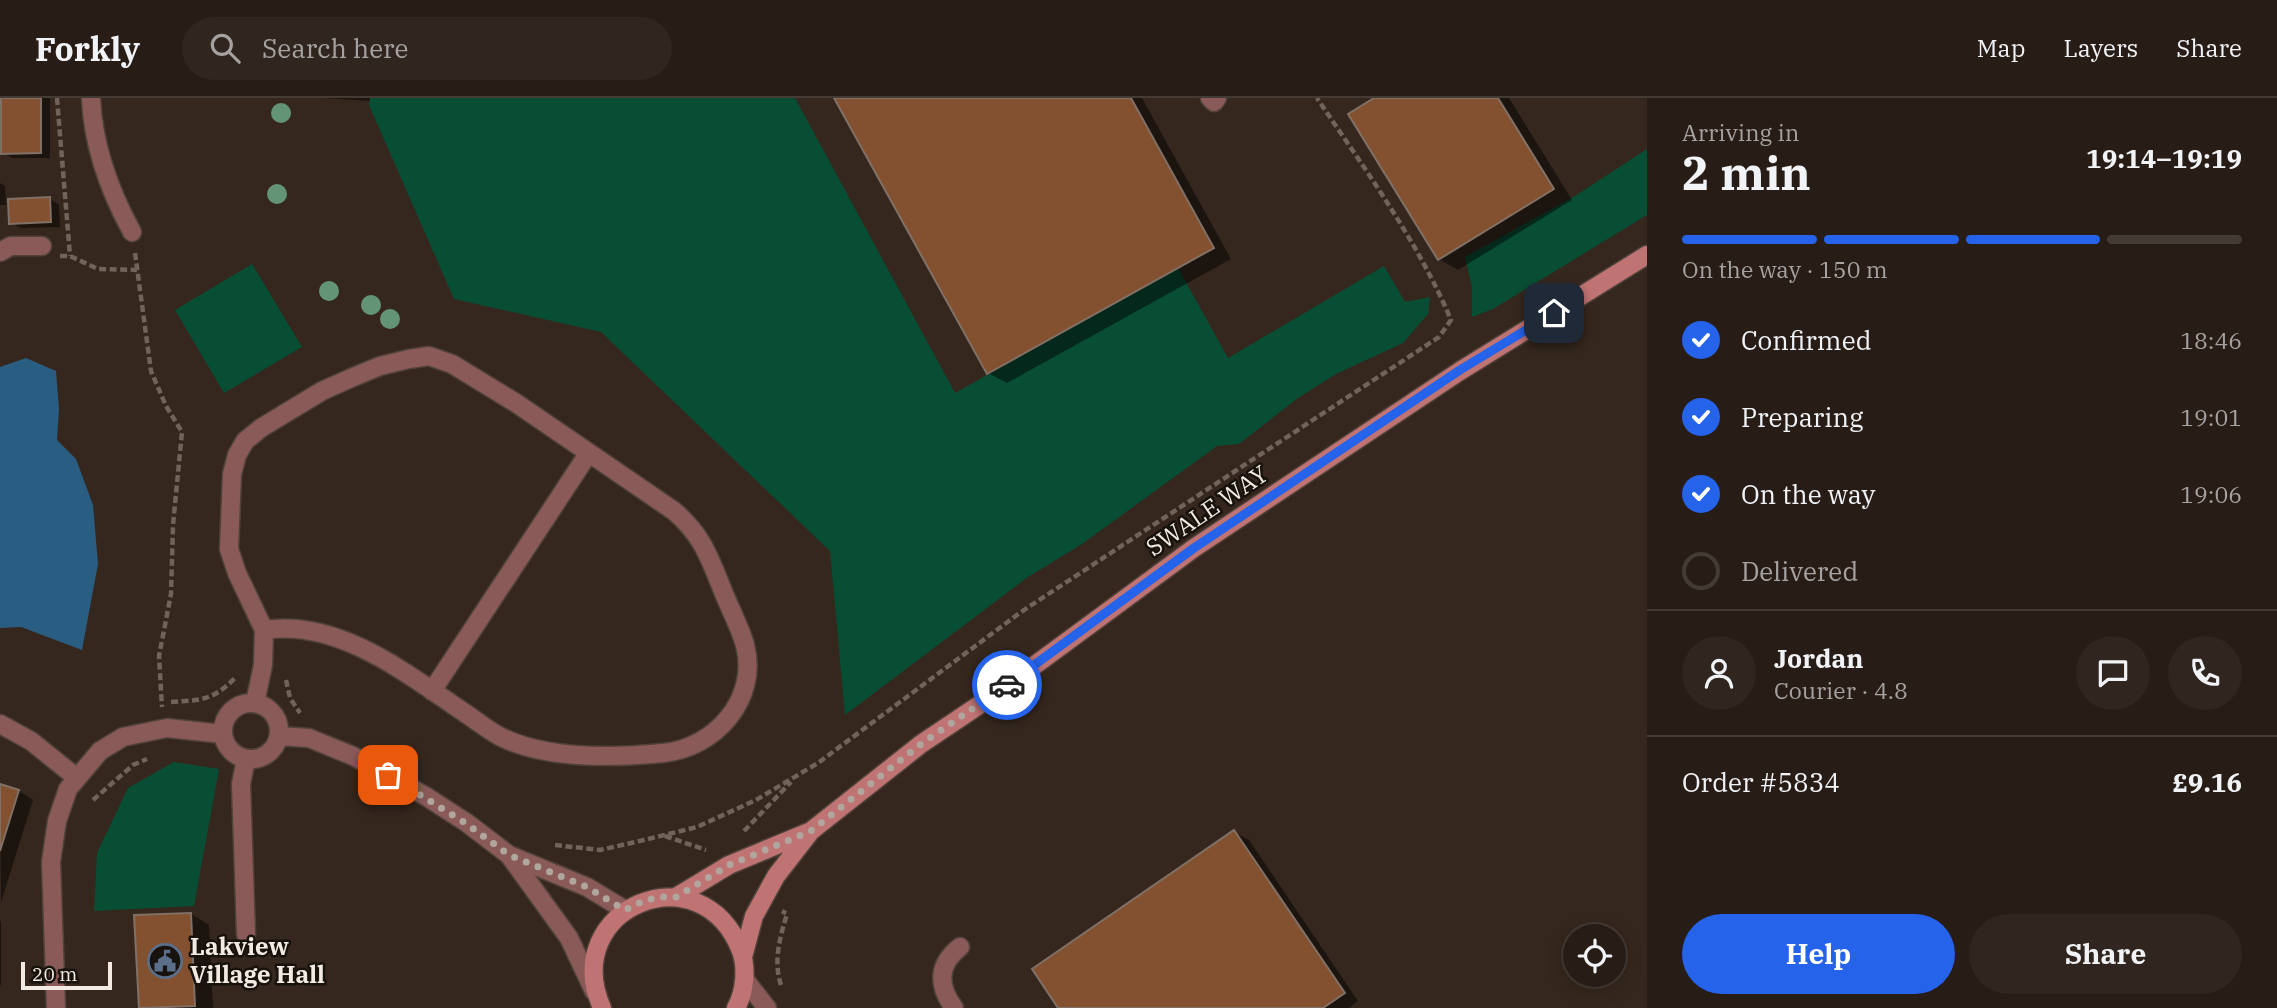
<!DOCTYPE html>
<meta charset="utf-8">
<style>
body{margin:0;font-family:"IBM Plex Serif",serif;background:#30261f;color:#f1f3f6;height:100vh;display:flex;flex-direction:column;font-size:26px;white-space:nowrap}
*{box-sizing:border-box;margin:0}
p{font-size:23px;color:#a5a2a1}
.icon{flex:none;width:38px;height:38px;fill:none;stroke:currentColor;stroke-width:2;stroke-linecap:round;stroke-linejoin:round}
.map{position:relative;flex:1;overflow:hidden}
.drawer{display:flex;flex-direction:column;background:#281d16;width:630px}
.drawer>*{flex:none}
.tools{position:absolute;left:1563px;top:826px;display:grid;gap:14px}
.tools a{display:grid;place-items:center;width:63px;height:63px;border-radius:50%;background:#281d16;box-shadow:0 4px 18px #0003,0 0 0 2px #443b35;font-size:35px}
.scale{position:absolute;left:21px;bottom:18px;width:91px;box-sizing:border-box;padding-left:7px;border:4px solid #f3eae3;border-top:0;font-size:19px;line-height:24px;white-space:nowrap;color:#f3eae3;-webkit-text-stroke:5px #18120d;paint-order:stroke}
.pin{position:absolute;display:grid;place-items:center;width:60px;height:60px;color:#fff;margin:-30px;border-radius:14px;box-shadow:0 4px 10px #0006}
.courier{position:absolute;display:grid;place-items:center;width:70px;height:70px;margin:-35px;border:5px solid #2563eb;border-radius:50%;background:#fff;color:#222;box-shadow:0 2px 9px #0007}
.headline em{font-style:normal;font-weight:700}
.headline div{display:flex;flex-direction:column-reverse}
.headline{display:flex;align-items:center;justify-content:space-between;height:119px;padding:0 35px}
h1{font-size:46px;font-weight:700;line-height:52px}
.bar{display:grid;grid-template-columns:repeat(4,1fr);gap:10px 7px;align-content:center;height:84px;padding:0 35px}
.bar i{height:9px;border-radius:5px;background:#443b35}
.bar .current{background:#2563eb}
.bar p{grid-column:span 4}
.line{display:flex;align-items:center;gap:18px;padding:0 35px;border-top:2px solid #443b35}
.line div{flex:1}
.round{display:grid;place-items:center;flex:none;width:74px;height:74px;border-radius:37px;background:#30261f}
ol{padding:0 35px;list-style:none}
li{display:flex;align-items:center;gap:21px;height:77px}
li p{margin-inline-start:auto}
li .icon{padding:7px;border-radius:50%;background:#2563eb;color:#fff;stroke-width:4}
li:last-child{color:#a5a2a1}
li i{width:38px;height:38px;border:4px solid #443b35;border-radius:50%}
.primary-button{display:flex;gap:14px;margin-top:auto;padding:14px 35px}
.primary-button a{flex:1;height:80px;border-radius:42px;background:#2563eb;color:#fff;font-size:28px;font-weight:700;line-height:80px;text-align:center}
.primary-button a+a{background:#30261f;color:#f1f3f6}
header{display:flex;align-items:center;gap:42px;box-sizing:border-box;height:98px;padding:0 35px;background:#281d16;border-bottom:2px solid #443b35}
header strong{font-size:33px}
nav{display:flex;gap:38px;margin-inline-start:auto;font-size:24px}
.search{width:490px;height:63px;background:#30261f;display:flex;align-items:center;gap:18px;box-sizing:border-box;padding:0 24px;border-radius:38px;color:#a5a2a1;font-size:26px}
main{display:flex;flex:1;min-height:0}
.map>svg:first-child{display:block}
.green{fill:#084e35}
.water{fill:#295d82}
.shadow{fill:#0007}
.building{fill:#83512f;stroke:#817065;stroke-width:2}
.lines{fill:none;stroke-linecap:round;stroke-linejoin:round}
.lane-casing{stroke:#504239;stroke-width:21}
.street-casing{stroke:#504239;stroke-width:21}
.secondary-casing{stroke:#504239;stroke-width:21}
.path{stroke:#70635a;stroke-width:4.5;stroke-dasharray:7 3.5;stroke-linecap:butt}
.lane{stroke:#8a5a59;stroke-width:18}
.street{stroke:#8a5a59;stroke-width:18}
.secondary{stroke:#c07373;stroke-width:18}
.tree{fill:#649476}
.done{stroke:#b0a69e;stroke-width:7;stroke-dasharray:0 12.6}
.route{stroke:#2563eb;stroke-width:9}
.labels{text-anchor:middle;stroke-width:5;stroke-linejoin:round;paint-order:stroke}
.street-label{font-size:24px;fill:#f3eae3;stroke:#18120d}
.poi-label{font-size:24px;font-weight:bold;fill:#f3eae3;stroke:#18120d;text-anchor:start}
</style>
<header>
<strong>Forkly</strong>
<div class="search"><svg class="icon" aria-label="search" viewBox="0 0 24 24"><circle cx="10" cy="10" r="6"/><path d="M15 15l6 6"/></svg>Search here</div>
<nav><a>Map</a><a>Layers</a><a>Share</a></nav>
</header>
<main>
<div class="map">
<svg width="1647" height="910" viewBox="0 0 1647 910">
<rect width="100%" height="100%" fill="#35271d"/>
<path class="green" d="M370 0H795L955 295 1178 170 1228 260 1384 168 1405 204 1430 199 1428 216 1403 245 1336 276 1298 300 1239 346 1217 348 1082 446 1028 479 845 617 830 453 601 234 454 201 369 7Z
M1647 51V117L1493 211 1472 219V190L1465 159 1575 98Z
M252 166 302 249 224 295 175 212Z
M174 664 219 671 194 808 94 813 97 755 128 690Z"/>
<path class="water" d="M26 260 56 273 59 311 57 342 76 361 93 407 98 466 82 552 21 529 0 530V269Z"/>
<path class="shadow" d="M2 0H50V60H12L3 55Z
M323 0H370V3Z
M836 0H1142L1231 161 1007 285 988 275Z
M1377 0H1509L1572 102 1458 172 1439 161Z
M0 85 5 88 6 107H0Z
M50 101 59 107 60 129 21 130 11 125Z
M0 687 19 693 33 702 1 804Z
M1234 734 1249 742 1358 903 1349 910H1060Z
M191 816 209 827 213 910H141L136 819Z
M0 823H1V887H0Z"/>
<path class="building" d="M1 0H41V55L1 56Z
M834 0H1131L1214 150 987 276Z
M1374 0H1498L1554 91 1438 162 1348 16Z
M50 99 51 124 9 126 8 101Z
M0 686 19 692 0 753Z
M1234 732 1345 895 1323 910H1058L1032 871Z
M191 815 195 908 139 910 134 817Z"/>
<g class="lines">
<g class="lane-casing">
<path id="lane" d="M1210 0 1214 4 1217 0
M0 154 11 148H42
M246 661 241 686 246 836
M954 910C938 888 937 867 960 849"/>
</g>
<g class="street-casing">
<path id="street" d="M91 0C93 48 109 92 132 134
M432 593 588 356
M223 633a28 28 0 1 1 56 0a28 28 0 1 1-56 0Z
M255 605 263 567 264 532 237 475 229 451 232 376 237 357 245 343 261 330 322 293 351 280 380 268 409 261 429 258 452 266 516 305 674 413C703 438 709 459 723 493 730 511 740 529 745 547 759 601 715 650 663 655 613 660 546 661 501 639 488 632 477 623 465 615 407 576 338 520 264 532
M0 626 31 643 77 680
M279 638 309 640 353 658 427 699 467 725 509 757 587 789 625 812
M509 757 569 840 594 893
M745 882 767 910
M56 910 51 764 57 723 68 691 100 653 123 639 167 630 223 636"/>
</g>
<g class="secondary-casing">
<path id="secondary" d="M676 799 729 767 811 733
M743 859 754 818 776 778 811 733 921 646 997 595 1194 450 1460 273 1647 157
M602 910C558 810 701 750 741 853 747 870 745 894 736 910"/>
</g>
<path class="path" d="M57 0 70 158
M135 155 151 273 166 308 182 334 173 427 171 496 159 558 162 609
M60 158H70L98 171 137 172
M286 582 290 600 300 615
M171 604C201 602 212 603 235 580
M93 702 133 667 147 661
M744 733 791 684
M665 738 706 752
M555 747 600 752 644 742 697 729 756 702 818 665 1021 514 1439 239 1451 222C1419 145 1364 70 1317 0
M781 887C773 863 780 839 787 816L782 813"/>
<use href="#lane" class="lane"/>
<use href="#street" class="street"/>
<use href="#secondary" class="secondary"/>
</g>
<g class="tree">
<circle cx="281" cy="15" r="10"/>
<circle cx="277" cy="96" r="10"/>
<circle cx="329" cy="193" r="10"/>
<circle cx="371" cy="207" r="10"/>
<circle cx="390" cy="221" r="10"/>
</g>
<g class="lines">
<path class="done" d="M388 677 467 726 509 757 587 789 625 812 641 804 658 799H676L729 767 811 733 921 646 1007 587"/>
<path class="route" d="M1007 587 1194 450 1460 272 1554 215"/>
</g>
<defs>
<g id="civic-ring" transform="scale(1.75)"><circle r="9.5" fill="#18120d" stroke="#5c6f8a" stroke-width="1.5"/><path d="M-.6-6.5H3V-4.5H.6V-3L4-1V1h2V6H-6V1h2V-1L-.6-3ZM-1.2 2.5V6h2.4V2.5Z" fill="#5c6f8a"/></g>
</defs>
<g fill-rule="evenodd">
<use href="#civic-ring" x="165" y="863"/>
</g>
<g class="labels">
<g class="street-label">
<text transform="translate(1207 413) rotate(-34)" y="8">SWALE WAY</text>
</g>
<g class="poi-label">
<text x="190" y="857">Lakview<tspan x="190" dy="28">Village Hall</tspan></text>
</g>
</g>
</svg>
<div class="tools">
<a><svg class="icon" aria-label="locate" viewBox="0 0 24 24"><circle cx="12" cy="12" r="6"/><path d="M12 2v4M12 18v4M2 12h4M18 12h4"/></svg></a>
</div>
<div class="scale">20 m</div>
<div class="pin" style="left:388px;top:677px;background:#ea580c"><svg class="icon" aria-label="bag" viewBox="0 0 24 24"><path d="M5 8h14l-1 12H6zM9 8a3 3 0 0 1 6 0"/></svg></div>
<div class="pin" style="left:1554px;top:215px;background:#1f2937"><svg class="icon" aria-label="home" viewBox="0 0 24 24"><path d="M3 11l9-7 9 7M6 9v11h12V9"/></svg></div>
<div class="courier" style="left:1007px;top:587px"><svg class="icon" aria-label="car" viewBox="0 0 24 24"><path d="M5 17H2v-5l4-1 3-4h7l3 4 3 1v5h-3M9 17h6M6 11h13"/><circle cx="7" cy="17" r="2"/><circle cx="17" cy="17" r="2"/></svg></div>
</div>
<section class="drawer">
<div class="headline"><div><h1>2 min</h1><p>Arriving in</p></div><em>19:14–19:19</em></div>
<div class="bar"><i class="current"></i><i class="current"></i><i class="current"></i><i></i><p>On the way · 150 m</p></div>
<ol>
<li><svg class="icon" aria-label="check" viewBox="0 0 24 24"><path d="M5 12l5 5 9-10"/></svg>Confirmed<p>18:46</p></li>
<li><svg class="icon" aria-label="check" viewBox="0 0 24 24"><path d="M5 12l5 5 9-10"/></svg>Preparing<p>19:01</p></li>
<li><svg class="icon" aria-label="check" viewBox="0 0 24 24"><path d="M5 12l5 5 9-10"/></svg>On the way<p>19:06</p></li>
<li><i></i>Delivered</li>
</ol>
<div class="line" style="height:126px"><a class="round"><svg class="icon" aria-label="person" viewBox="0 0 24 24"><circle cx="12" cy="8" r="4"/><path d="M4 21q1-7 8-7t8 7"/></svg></a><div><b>Jordan</b><p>Courier · 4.8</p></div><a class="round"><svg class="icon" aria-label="chat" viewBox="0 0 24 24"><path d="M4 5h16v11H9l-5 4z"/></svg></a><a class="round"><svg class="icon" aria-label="phone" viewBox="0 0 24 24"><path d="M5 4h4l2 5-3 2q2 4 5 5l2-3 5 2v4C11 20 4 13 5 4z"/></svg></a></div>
<div class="line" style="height:91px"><div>Order #5834</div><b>£9.16</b></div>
<div class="primary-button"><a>Help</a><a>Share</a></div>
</section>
</main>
